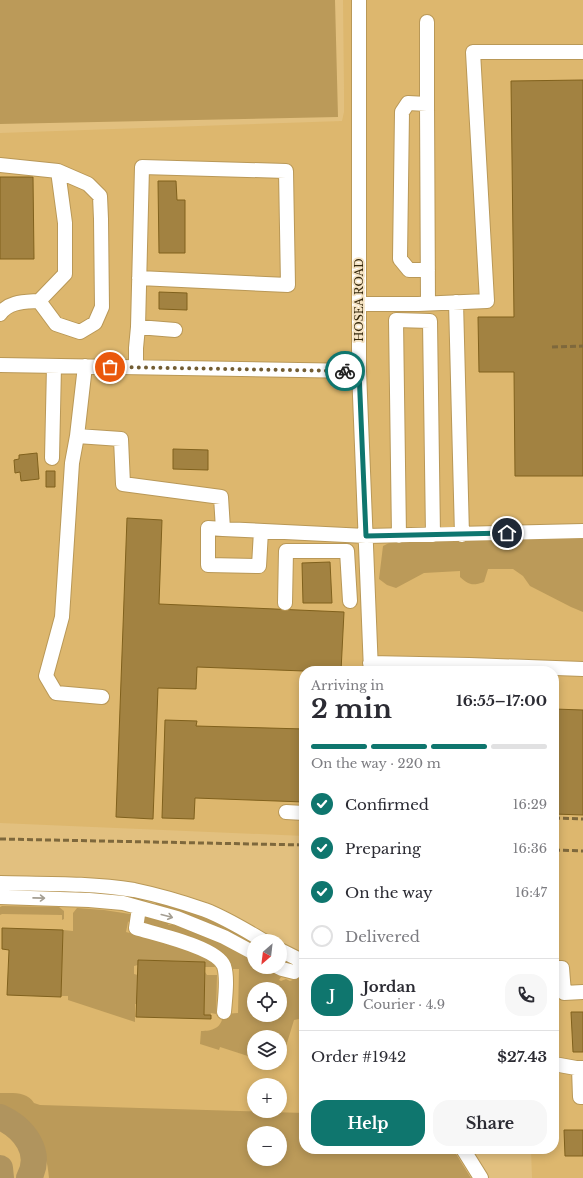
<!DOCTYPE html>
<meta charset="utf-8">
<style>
body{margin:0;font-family:"Libre Baskerville",serif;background:#f7f7f7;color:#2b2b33;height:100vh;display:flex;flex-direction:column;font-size:15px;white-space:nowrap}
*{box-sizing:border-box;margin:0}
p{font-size:13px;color:#7c7c81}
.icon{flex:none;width:22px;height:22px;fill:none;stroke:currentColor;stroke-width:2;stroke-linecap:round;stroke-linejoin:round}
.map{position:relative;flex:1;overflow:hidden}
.panel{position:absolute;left:299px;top:666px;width:260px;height:488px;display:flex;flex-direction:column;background:#fff;border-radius:16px;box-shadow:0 2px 10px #0003}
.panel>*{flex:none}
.needle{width:26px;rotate:208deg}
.buttons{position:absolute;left:247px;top:934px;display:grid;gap:8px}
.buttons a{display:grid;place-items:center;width:40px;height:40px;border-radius:50%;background:#fff;box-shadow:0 2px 10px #0003;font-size:20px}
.pin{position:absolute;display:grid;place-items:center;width:34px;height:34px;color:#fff;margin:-17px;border:2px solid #fff;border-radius:50%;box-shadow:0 1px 4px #0007}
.courier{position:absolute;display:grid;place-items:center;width:40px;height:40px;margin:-20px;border:3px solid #0f766e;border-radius:50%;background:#fff;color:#222;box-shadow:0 1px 5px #0007}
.overview em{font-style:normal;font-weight:700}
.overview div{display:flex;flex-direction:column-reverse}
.overview{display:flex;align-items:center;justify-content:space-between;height:68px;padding:0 12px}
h1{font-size:26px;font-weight:700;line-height:30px}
.bar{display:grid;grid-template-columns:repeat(4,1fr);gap:6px 4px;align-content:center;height:48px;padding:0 12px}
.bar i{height:5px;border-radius:3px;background:#e1e1e2}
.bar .selected{background:#0f766e}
.bar p{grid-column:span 4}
.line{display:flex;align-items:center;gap:10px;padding:0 12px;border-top:1px solid #e1e1e2}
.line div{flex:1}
.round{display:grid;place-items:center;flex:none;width:42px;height:42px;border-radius:16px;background:#f7f7f7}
ol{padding:0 12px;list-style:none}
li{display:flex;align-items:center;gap:12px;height:44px}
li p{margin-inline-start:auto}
li .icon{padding:4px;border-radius:50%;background:#0f766e;color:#fff;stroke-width:4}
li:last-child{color:#7c7c81}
li i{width:22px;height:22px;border:2px solid #e1e1e2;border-radius:50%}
.primary-button{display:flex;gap:8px;margin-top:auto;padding:8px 12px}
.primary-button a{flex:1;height:46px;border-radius:16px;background:#0f766e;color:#fff;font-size:16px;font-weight:700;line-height:46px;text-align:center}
.primary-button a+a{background:#f7f7f7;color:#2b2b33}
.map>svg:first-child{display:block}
.built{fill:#ddb76e;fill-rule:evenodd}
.green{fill:#bb9a59;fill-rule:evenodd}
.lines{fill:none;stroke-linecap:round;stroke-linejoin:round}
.taxiway{stroke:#b0945e;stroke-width:26}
.building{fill:#a28241;stroke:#80611d}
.minor-casing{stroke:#b99857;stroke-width:16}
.minor{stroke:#fff;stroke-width:14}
.rail{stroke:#7e683c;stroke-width:3;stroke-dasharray:6 3;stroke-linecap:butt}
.oneway{stroke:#a49e92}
.done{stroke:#725d34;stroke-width:4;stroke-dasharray:0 7.2}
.route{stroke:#0f766e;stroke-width:5}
.labels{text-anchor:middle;stroke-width:3.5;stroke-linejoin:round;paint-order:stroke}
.street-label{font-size:11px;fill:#35280c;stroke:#f5e3c3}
</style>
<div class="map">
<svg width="583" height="1178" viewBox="0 0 583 1178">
<rect width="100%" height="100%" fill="#e2c07f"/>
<path class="built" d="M343 0H583V1178H532L531 1149H554V671H304V836L0 823V133L342 121 344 112V92Z
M0 892 66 893 254 945V967H280L304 972V1149L459 1178H0ZM254 989H280V1015H254ZM254 1037H280V1063H254ZM254 1085H280V1111H254ZM254 1133H280V1159H254Z"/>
<path class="green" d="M0 0H335L338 117 0 124Z
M583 539V612L571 607 530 586 523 576 513 569H488L484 582C472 586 469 585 460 577V571L424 573 396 588 387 585 379 579 383 546 395 540Z
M156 902 190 912 217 923 254 941V946L155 906Z
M2 906 59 907 64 911V919L62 920V915L2 914 0 915V907Z
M77 908 104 910 130 914 132 915 131 920 128 922 126 932 168 943 212 960 215 967H205V962L138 960V965L134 966V974L138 975 137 1004H135V1022L68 1000V996H61L63 930 73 931V913Z
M146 917 169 923 168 925H174L190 930 225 945 254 961V967H264L281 977 279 980 281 981 286 979 290 981 304 976V1022L299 1019 294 1020 280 1066 270 1063H280V1037H254V1058L220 1047 219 1050 200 1044 201 1031C213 1031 222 1028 223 1014L238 1013 239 969H231L146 925 143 923 144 919ZM254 989H280V1015H254Z
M205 972 207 975H217L216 1014 211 1013 210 1015H204Z
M0 1093C12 1093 27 1091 34 1103L40 1105 304 1113V1149H453L471 1178H49C47 1145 31 1121 0 1107ZM254 1133H280V1159H254Z"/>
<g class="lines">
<path class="taxiway" d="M0 1117C24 1128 43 1152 29 1178
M0 1168 1 1178"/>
</g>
<path class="building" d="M583 80V476H515L514 372H479L478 317H514L511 81Z
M0 177H33L34 259H0Z
M158 181H176L177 200H185V253H159Z
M159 292 187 293V310L159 309Z
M173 449 208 450V470L173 469Z
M37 453 39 479 21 481 20 472 15 473 14 460 19 459V455Z
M46 471H55V487H46Z
M127 518 162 520 159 604 344 612 341 671H304V726H302L304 671 197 667 196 689 158 688 153 819 116 817Z
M330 562 332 603H303L302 563Z
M554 709 583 710V815L554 814Z
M165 720 197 721 196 726 304 729V802L195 798 194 819 162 818Z
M2 928 63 930 61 997 7 995 9 950 2 949Z
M138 960 205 962 204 1015H211V1019L136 1017Z
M571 1012H583V1052H573Z
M564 1130H583V1156H565Z"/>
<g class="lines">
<g class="minor-casing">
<path id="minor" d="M359 0V371L371 671
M427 104V22
M0 165 58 171 88 184 100 196 101 219 102 307 95 323 80 332 56 324 39 301C25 302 9 301 0 314
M428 270H409L400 259 402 112 408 103 427 104 428 303
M39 301 65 274V223L58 171
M456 302 462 535
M359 304H418L487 301 473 52H583
M138 327 142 167 286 171 288 285 139 278
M0 365 359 371
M85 366 77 436 121 439 123 484 221 497 223 529 366 536 583 531
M136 367V348L138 327 175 330
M77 436 72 463 62 617 46 676 56 693 102 697
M52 458 54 366
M223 529 208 528V565L259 566 261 531
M399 536 396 320 430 321 433 535
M285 603 286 551H347L350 601
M370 663 469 665
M468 671 469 665 583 669
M286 812 304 813
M0 883C45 884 90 883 134 890 158 895 182 902 205 910 226 918 245 930 264 941
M0 897 89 900 123 903 177 918 224 937 254 953
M139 908 136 928C155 934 217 947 224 966 228 978 225 999 224 1012
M280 950 304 962
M278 967 282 969 294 972 304 964
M554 968H562L564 993 583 992
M554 1064 576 1068H583
M579 1068 580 1097H583
M463 1149 481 1178"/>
</g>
<use href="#minor" class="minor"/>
<path class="rail" d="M552 347 583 346
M554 818 583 819
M0 839 304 845
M554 850 583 851"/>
</g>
<defs><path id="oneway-shaft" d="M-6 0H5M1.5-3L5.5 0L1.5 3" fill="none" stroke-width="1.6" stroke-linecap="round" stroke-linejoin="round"/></defs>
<g class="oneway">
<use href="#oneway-shaft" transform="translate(39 898) rotate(1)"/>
<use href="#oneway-shaft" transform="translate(167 916) rotate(15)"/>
</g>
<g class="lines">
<path class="done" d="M110 367 345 371"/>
<path class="route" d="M345 371H359L366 536 507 533"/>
</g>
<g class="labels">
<g class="street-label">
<text transform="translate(359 300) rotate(-90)" y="4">HOSEA ROAD</text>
</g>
</g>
</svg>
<div class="buttons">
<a><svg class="needle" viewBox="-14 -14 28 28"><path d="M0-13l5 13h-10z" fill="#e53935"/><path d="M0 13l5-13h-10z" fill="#7c7c81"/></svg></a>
<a><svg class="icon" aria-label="locate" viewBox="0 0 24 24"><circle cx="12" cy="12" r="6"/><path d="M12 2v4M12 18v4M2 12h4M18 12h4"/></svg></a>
<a><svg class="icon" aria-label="layers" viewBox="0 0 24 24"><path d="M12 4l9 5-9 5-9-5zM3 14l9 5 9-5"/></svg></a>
<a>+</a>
<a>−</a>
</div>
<div class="pin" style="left:110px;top:367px;background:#ea580c"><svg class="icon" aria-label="bag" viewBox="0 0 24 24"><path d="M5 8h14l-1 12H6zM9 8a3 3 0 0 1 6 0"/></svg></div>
<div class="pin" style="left:507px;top:533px;background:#1f2937"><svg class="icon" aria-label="home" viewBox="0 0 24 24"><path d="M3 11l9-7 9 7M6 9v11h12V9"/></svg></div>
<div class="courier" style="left:345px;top:371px"><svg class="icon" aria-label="bike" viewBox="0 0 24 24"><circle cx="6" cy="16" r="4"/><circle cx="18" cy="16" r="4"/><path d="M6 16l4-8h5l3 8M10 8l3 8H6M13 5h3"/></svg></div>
<section class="panel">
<div class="overview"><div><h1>2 min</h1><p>Arriving in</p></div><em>16:55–17:00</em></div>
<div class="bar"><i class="selected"></i><i class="selected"></i><i class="selected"></i><i></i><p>On the way · 220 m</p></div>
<ol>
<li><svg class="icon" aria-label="check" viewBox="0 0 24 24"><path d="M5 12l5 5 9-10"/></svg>Confirmed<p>16:29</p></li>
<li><svg class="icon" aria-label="check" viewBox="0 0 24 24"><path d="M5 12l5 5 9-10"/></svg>Preparing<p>16:36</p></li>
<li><svg class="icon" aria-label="check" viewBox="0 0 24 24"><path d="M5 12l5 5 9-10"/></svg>On the way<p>16:47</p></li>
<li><i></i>Delivered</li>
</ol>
<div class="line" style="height:72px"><b class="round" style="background:#0f766e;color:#fff">J</b><div><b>Jordan</b><p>Courier · 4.9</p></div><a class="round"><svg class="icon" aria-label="phone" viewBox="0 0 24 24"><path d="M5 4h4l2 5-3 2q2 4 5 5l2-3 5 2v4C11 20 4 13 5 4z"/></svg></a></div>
<div class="line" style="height:52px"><div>Order #1942</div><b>$27.43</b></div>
<div class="primary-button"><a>Help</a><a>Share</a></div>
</section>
</div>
